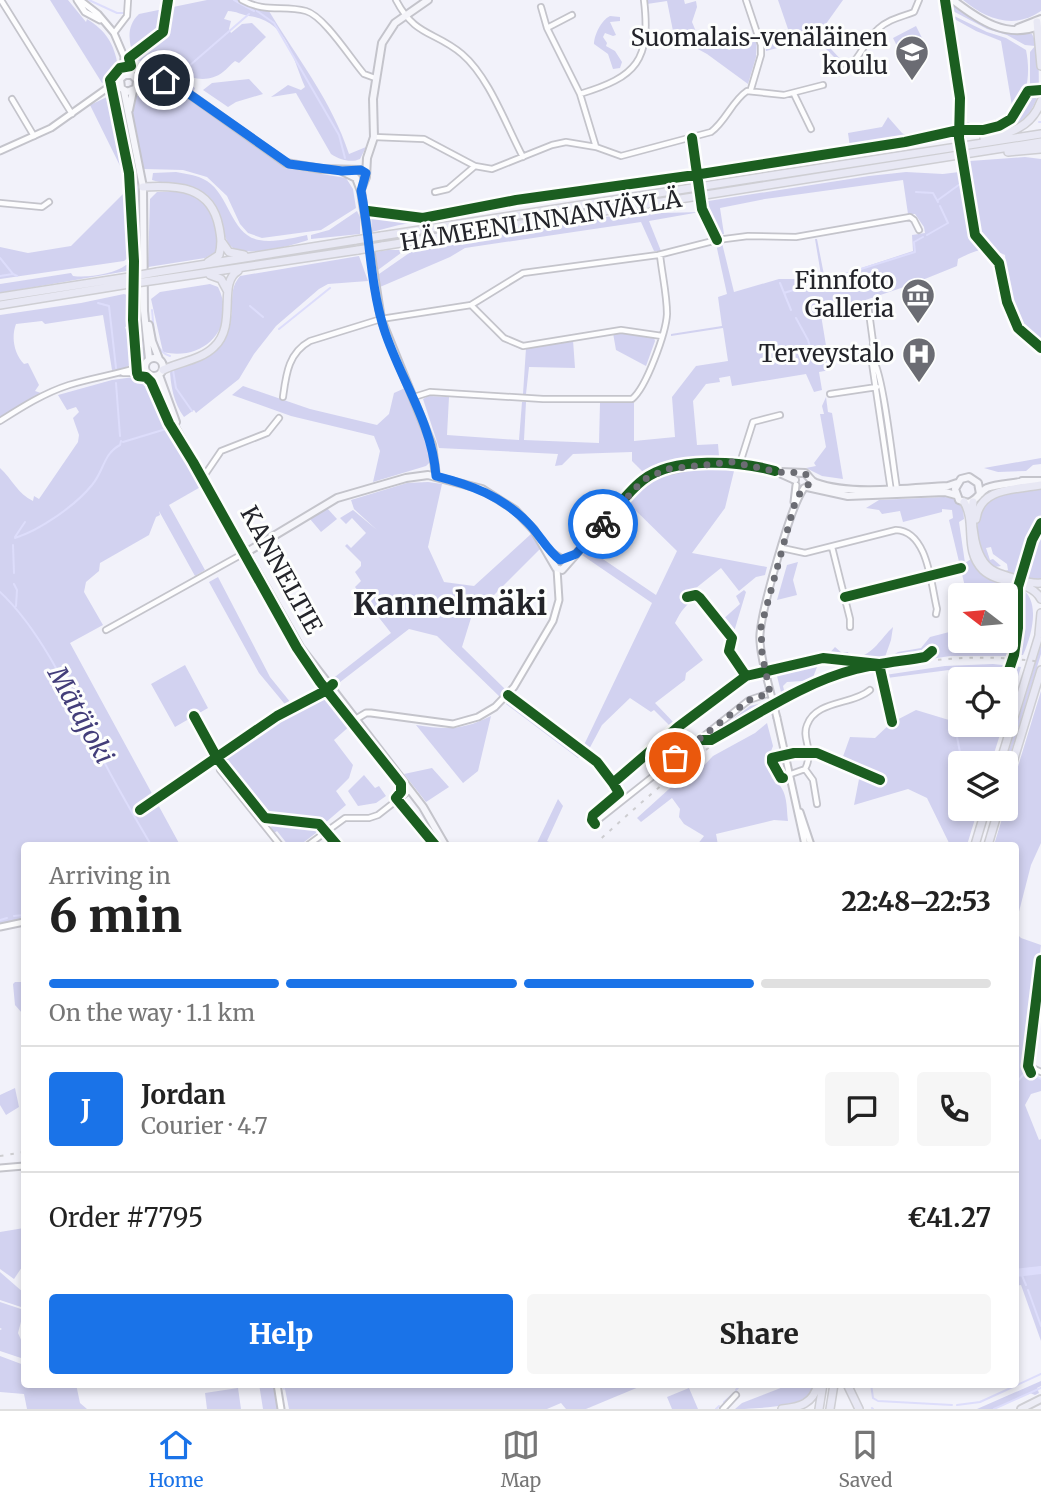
<!DOCTYPE html>
<meta charset="utf-8">
<style>
body{margin:0;font-family:Merriweather,serif;background:#f6f6f6;color:#222;height:100vh;display:flex;flex-direction:column;font-size:26px;white-space:nowrap}
*{box-sizing:border-box;margin:0}
p{font-size:23px;color:#767676}
.icon{flex:none;width:38px;height:38px;fill:none;stroke:currentColor;stroke-width:2;stroke-linecap:round;stroke-linejoin:round}
.map{position:relative;flex:1;overflow:hidden}
.side{position:absolute;left:21px;top:842px;width:998px;height:546px;display:flex;flex-direction:column;background:#fff;border-radius:7px;box-shadow:0 4px 10px #0003}
.side>*{flex:none}
.needle{width:46px;rotate:286deg}
.controls{position:absolute;left:948px;top:583px;display:grid;gap:14px}
.controls a{display:grid;place-items:center;width:70px;height:70px;border-radius:7px;background:#fff;box-shadow:0 4px 10px #0003;font-size:35px}
.pin{position:absolute;display:grid;place-items:center;width:60px;height:60px;color:#fff;margin:-30px;border:4px solid #fff;border-radius:50%;box-shadow:0 2px 7px #0007}
.courier{position:absolute;display:grid;place-items:center;width:70px;height:70px;margin:-35px;border:5px solid #1a73e8;border-radius:50%;background:#fff;color:#222;box-shadow:0 2px 9px #0007}
.summary em{font-style:normal;font-weight:800}
.summary div{display:flex;flex-direction:column-reverse}
.summary{display:flex;align-items:center;justify-content:space-between;height:119px;padding:0 28px}
h1{font-size:46px;font-weight:800;line-height:52px}
.bar{display:grid;grid-template-columns:repeat(4,1fr);gap:10px 7px;align-content:center;height:84px;padding:0 28px}
.bar i{height:9px;border-radius:5px;background:#e0e0e0}
.bar .on{background:#1a73e8}
.bar p{grid-column:span 4}
.line{display:flex;align-items:center;gap:18px;padding:0 28px;border-top:2px solid #e0e0e0}
.line div{flex:1}
.round{display:grid;place-items:center;flex:none;width:74px;height:74px;border-radius:7px;background:#f6f6f6}
.action{display:flex;gap:14px;margin-top:auto;padding:14px 28px}
.action a{flex:1;height:80px;border-radius:7px;background:#1a73e8;color:#fff;font-size:28px;font-weight:800;line-height:80px;text-align:center}
.action a+a{background:#f6f6f6;color:#222}
.tab-bar{display:flex;justify-content:space-around;align-items:center;height:98px;border-top:2px solid #e0e0e0;background:#fff;font-size:19px;color:#767676}
.tab-bar a{display:grid;justify-items:center;gap:4px}
.tab-bar .on{color:#1a73e8}
.map>svg:first-child{display:block}
.green{fill:#d2d2f0}
.lines{fill:none;stroke-linecap:round;stroke-linejoin:round}
.stream{stroke:#ddddfb;stroke-width:2}
.river{stroke:#ddddfb;stroke-width:8}
.minor-casing{stroke:#c4c4cb;stroke-width:8}
.tertiary-casing{stroke:#c4c4cb;stroke-width:9}
.secondary-casing{stroke:#c4c4cb;stroke-width:10}
.primary-casing{stroke:#ceced3;stroke-width:10}
.trunk-casing{stroke:#ceced3;stroke-width:10}
.minor{stroke:#fdfdfe;stroke-width:4.5}
.tertiary{stroke:#fdfdfe;stroke-width:5}
.secondary{stroke:#f5f5fa;stroke-width:6}
.primary{stroke:#ededf6;stroke-width:6}
.trunk{stroke:#e8e8f4;stroke-width:7}
.rail{stroke:#cdcdd0;stroke-width:2;stroke-dasharray:3.5 7;stroke-linecap:butt}
.tertiary-bridge-casing{stroke:#c4c4cb;stroke-width:9;stroke-linecap:butt}
.trunk-bridge-casing{stroke:#ceced3;stroke-width:10;stroke-linecap:butt}
.tertiary-bridge{stroke:#fdfdfe;stroke-width:5}
.trunk-bridge{stroke:#e8e8f4;stroke-width:7}
.cycleway-casing{stroke:#fdfefd;stroke-width:15}
.cycleway{stroke:#1b5e20;stroke-width:10}
.done{stroke:#6b6c73;stroke-width:7;stroke-dasharray:0 12.6}
.route{stroke:#1a73e8;stroke-width:9}
.labels{text-anchor:middle;stroke-width:6;stroke-linejoin:round;paint-order:stroke}
.poi-label{font-size:24px;fill:#23242a;stroke:#fdfefd;text-anchor:end}
.street-label{font-size:24px;fill:#23242a;stroke:#fdfefd}
.water-label{font-size:26px;font-style:italic;fill:#433e7a;stroke:#fdfefd}
.district-label{font-size:32px;font-weight:bold;fill:#23242a;stroke:#fdfefd}
</style>
<div class="map">
<svg width="1041" height="1409" viewBox="0 0 1041 1409">
<rect width="100%" height="100%" fill="#f2f2fa"/>
<path class="green" d="M50 0H68L86 22 87 19C106 31 114 43 118 66L114 76 102 83Z
M207 0H238L254 9 269 11C297 58 332 101 349 154L366 147 360 159C351 163 340 160 331 154L296 93 271 97 288 85 301 90 305 87C292 57 287 21 249 16 242 15 236 11 228 11L224 19 231 21 229 29 231 33 242 24 252 23 266 37 239 63 235 61C231 64 227 69 223 72 204 87 177 75 161 60L154 63 135 60C129 44 125 27 139 14Z
M648 0H684L685 4 696 1 697 7 692 22 697 34 729 50 757 40 756 57 748 84 707 54 674 36 667 1 647 4Z
M778 0H843L818 35 845 64 839 62 815 38 766 51 765 41 789 32Z
M963 0H1041V11C1014 30 986 19 963 0Z
M949 1 987 27 1032 34C1041 49 1038 71 1039 87L1030 86V52L1035 46 1025 45 1007 35 987 29 949 9 947 5Z
M948 13 987 32 1006 38 1026 50C1033 84 1023 122 984 128 976 130 969 127 962 127L961 123 969 122 970 124C987 122 1003 122 1012 106L1001 41 976 31 949 16Z
M610 16 620 17V21L610 22 616 35 613 36 605 33 603 37 607 43 606 46 615 51 622 62 620 68 613 69 608 54 594 44C594 36 601 20 610 16Z
M916 26 928 50 905 62 893 38Z
M146 67 168 71 195 88 194 91 192 93C175 81 165 74 145 77L143 69Z
M249 79 263 94 236 102 228 107 203 90 212 83Z
M164 85 170 86 285 168 346 178 353 189 356 208 321 230 262 238 248 233 240 224 227 196 207 177 183 170 144 169 132 118V100L149 87H164Z
M1029 94H1038C1028 131 995 132 963 138L965 132C999 136 1013 121 1029 94Z
M107 97 111 101 127 171 130 256 124 261 0 279V247L28 253 71 246 123 194 126 178 90 105Z
M888 117 902 133 911 138 850 147 848 133 882 127Z
M123 120 127 123 137 171 130 170 120 122Z
M1025 157 1041 159V340C1033 335 1023 331 1018 323 1008 304 1007 276 1005 255 986 245 977 250 958 259L957 266 910 285 821 315 830 370 819 372 822 390 814 392 806 374 732 386 730 376 719 378 720 382 706 384 693 401 697 445 718 444 719 456 667 463 644 473 632 461V452L573 454 562 465 555 466 558 454 439 448 423 399 428 396 449 397 447 435 519 440 522 402H526L524 440 599 443 600 403H634V441L675 437 672 397 696 366 728 361 723 328 671 336V334L722 326 718 297 727 294 716 244 722 243 734 292 779 279H810L812 284 822 281 815 239H817L825 280 913 251 912 235 925 233 924 227 915 214H908L903 180 765 199 720 208 724 234 715 238 700 212 649 221 661 251H654L641 222 465 248 450 257 380 287 379 274 415 249 525 229 626 214 700 212 704 211 702 202 869 176 906 172 943 174 959 172 962 189 969 190 966 171 970 161Z
M176 172C187 174 197 175 207 181 230 196 231 235 259 240 274 243 292 238 307 235L308 240C291 246 235 262 227 241 219 224 221 205 204 193 188 182 169 186 152 180L153 173Z
M133 173 138 175 140 230 134 215 131 175Z
M179 191C184 192 190 193 195 196 213 205 220 232 217 251L205 258 148 267 150 199 157 192Z
M357 211 360 217V234L311 239V235L329 230Z
M371 212 413 219 441 216V218L399 225 372 232Z
M388 250H405L378 270 375 252Z
M359 256 368 281 328 284 319 289 276 326 254 354 239 379 196 413 194 410 184 417C174 404 170 384 170 368 210 358 230 351 232 306 232 293 232 286 240 276Z
M126 265H130L133 270 0 293V284L71 273 73 276C88 278 114 274 126 265Z
M210 284 218 287C238 327 204 362 163 352L151 299 160 292Z
M142 289 147 354 144 360 138 365 135 290Z
M124 294 127 295 129 325 125 327 130 341 133 342 130 365 122 369 112 370 103 315 45 324 42 321 16 324C11 337 14 354 24 364L28 363 39 385 35 391 41 393 0 417V315L81 303Z
M622 332 654 337 655 341 646 366 616 350 613 333Z
M573 340 575 368 529 367 526 394H523L526 348Z
M134 377 145 379 150 383 174 440 190 460 204 485 169 505 205 570 195 576 159 511 160 515 156 517 149 535 100 563 99 571 86 582 84 592 103 625 70 643 180 845H24V919L0 924V468C12 479 18 494 33 501L34 496 39 499 78 442 79 435 73 418 79 412 76 407 67 410 58 395 112 380Z
M243 386 310 409 377 425 389 414 394 393 405 388 417 415 431 461 426 466 373 482 380 451 374 436 291 416 232 395Z
M826 397 828 412 832 413 843 479 822 476 806 468 816 466 814 463 826 447 820 414H824L822 406Z
M1041 458V464L1033 465 1026 471 998 472 984 468Z
M735 467 725 508 692 553 767 567 765 575 756 577 739 591 721 568 696 588 721 621 740 604 736 596 744 590 746 592 733 635 734 637 730 638 697 597C686 604 681 611 675 623L703 660 686 673 685 680 655 703 677 726 673 729 654 710 651 712 630 698 602 725 587 753 578 758 506 704 513 696 583 747 652 603 582 555 588 549 656 595 677 551 628 503C655 468 694 469 735 467Z
M428 482 442 484 428 547 444 582 474 586 531 534 541 548 471 618 462 647 506 690 500 697 437 636 409 629 335 686 331 680 391 633 355 587 361 581 355 572 361 566V562L345 546 347 544 351 548 366 533 352 518 346 524 340 518 353 510 377 530 354 509 351 500 407 483Z
M1041 488V519L1029 540 1019 578 1002 572 1008 570 1007 564 993 554 991 547 986 548 990 560 993 559 1001 566 995 567C975 555 975 525 981 506L996 495Z
M944 497 955 498 963 508 964 519 959 522 965 563 971 559 981 571 1016 586 1014 596 1017 619 1013 643 1006 636V615L1014 623 1010 599 1006 595H967L949 520 953 518 952 510 942 509V512L903 522 900 511 882 514 879 510 866 508 879 500Z
M327 508 337 519 321 532 310 519Z
M1041 526V579L1033 581 1022 579Z
M798 562 793 580 797 595 777 600 787 565Z
M218 577 270 677 291 703 304 695 306 697 318 691 317 687 322 685V690L288 708 259 673 209 582Z
M1019 587C1041 598 1033 633 1023 655H1021L1022 646 1018 655H1015L1020 625Z
M893 627 891 640 885 657 868 661 827 656 835 647 842 653 848 652 849 655 853 654 857 657C873 655 881 638 893 627Z
M961 629V640L966 641 964 644 970 641 1006 640 1010 656H950L886 666 887 659 898 652 921 648 930 637Z
M1041 644V654L1006 769 1005 763Z
M824 660 874 665 875 669 859 670 828 680 833 671 845 668Z
M819 662 810 685 802 681 787 682 783 686 784 690 796 687 808 689 783 700 776 672Z
M993 664 1021 667 1006 714V679H971V670H949L887 678 885 675 945 666Z
M185 665 208 708 175 727 151 684Z
M1041 691V843L1031 865 1015 927V845H994Z
M327 692 352 724 334 740 353 765 349 778 336 791 346 805 325 823 318 822 320 830 300 845H288L277 831 273 834 270 829 275 819 265 816 221 758 278 718Z
M762 703V707L707 739 750 706Z
M961 704V724L1003 725 991 763H961V808L978 809 967 845H950L927 798 908 789 854 805 860 774 840 765 850 737 875 738 891 723 916 710 949 720Z
M491 716 478 771 463 783 416 725C447 730 463 730 491 716Z
M767 723 773 746 768 759 772 778C788 790 786 802 788 821L774 820 716 834 718 845H697L704 836 684 824 679 817 680 809 672 798 641 822 637 818 690 770 692 771 690 780 713 756 755 733Z
M432 768 449 787 426 802 404 774Z
M364 775 375 788 379 786 386 796 376 803 358 806 348 791Z
M558 799 563 806 547 841 555 845H536Z
M1015 932 1021 938 1041 945 1027 1068 1030 1075 1041 1079V1091L1031 1094 1025 1105 1039 1140 1041 1139V1341L1021 1285 1015 1286Z
M15 982H24V1022L22 1013 15 1005 13 984Z
M15 1088 19 1107 6 1115 0 1105V1095Z
M24 1228V1264L14 1279 0 1269V1232Z
M0 1272 24 1293V1308L0 1300Z
M0 1302 24 1310 18 1333 22 1342 24 1317V1359L0 1351V1330L2 1329 0 1328Z
M0 1356 24 1365V1384H76L80 1403 87 1409H27L24 1394 0 1392Z
M1041 1381V1386L1037 1388 1039 1393 1035 1395 1030 1393 994 1409H977Z
M259 1384H274L278 1409H263Z
M284 1384H646L586 1409H566L561 1403 547 1409H289Z
M791 1384H814C812 1390 810 1396 805 1399 791 1407 752 1409 735 1409L742 1403Z
M238 1388 241 1409H207L205 1393Z
M689 1388 698 1409H672L667 1397Z"/>
<g class="lines">
<path class="stream" d="M89 0 117 13H124
M234 0 254 11
M257 11 274 23 339 135 345 158
M179 71 189 66 249 14
M1039 122H1041
M916 192 933 193 938 202
M938 200 960 184 961 171
M927 235 948 223 940 206
M0 258 13 274 17 276
M0 276 13 274
M826 280 915 252 914 242 923 237
M780 283 791 310
M784 293 809 285
M140 300 142 346
M98 303 109 306 116 368
M250 306 263 317
M152 310C154 326 152 351 170 356
M796 318 808 340 811 350
M279 329 330 288
M173 370 176 388 192 411
M116 383 120 436
M123 442 166 429
M15 537 25 522
M15 538C40 530 75 506 92 485 104 471 103 454 120 445L121 441
M13 545 14 573
M14 584 17 590 16 606
M0 592C42 631 73 700 99 752 115 784 133 814 151 845
M954 721 962 763
M958 775 961 766
M953 788 955 782
M14 916 24 915
M0 920 7 918
M1032 1074 1041 1079
M1015 1084 1024 1074
M1020 1271 1026 1285
M1028 1290 1041 1326
M283 1384 284 1389
M871 1384 873 1398 878 1401 952 1405
M736 1390 741 1384
M724 1402 732 1395
M957 1405 980 1402 1041 1374
M872 1408 873 1409
M716 1409 719 1406
M994 1409 1041 1388"/>
<path class="river" d="M1015 1273 1041 1270"/>
<g class="minor-casing">
<path id="minor" d="M1 0 72 114
M242 0C265 13 283 5 306 11 324 16 351 59 364 74L375 78
M396 0C415 37 435 31 462 54 489 77 506 125 523 157
M746 0 761 45V55L751 89
M541 7 547 28 580 94 596 147
M547 28 572 15
M114 33 127 16 128 0
M836 73C857 70 863 41 878 29 889 19 901 17 914 12L919 0
M580 94C637 77 651 60 644 0
M794 94 811 129
M12 99 34 136
M374 137 424 139 475 166 492 169 552 145 566 142 596 147 621 156 711 132C726 121 732 101 747 91L784 95 823 85
M435 192 448 189 475 166
M0 203 42 207 49 202
M471 305 504 338 523 346 621 330 662 336
M868 305 873 342 872 363 891 491
M872 358C883 369 893 467 897 489
M123 373H147
M830 394 877 387
M283 397C286 375 288 353 310 341L381 319 471 305 523 273 658 255 717 240 748 236 796 237 910 217 914 220 919 230
M414 397 430 392 543 399H632C646 388 666 333 667 314 667 295 662 274 660 255
M0 421C22 407 44 393 69 385 95 377 120 374 145 365
M740 463 753 422 780 415
M204 476 221 451 267 433 279 418
M832 547 850 619V627
M782 548 805 553 896 530C928 531 931 585 937 609L936 614
M106 630 246 552
M805 769 813 780 817 804
M220 770 280 845
M791 774 805 769C815 750 801 739 807 725 816 700 853 705 870 690
M598 820 749 700 770 693
M308 845 345 818H369L378 815 410 790
M1030 1067 1041 1072
M723 1409 736 1395"/>
</g>
<g class="tertiary-casing">
<path id="tertiary" d="M77 0 85 12 100 20
M80 0 98 14 114 33 132 75
M123 76 124 57
M0 151 51 128 120 79
M794 502 796 485
M764 667C762 656 759 645 760 634 762 609 790 507 804 488
M777 718 805 845
M356 719 366 713H371L453 724 478 717 495 707 514 687 553 621 559 600 557 569
M800 812 811 845
M0 927 24 922
M0 1168 24 1166
M277 1384 281 1409"/>
</g>
<g class="secondary-casing">
<path id="secondary" d="M953 0C979 20 1007 40 1041 25
M1018 28 1041 19
M135 77 164 80 175 84 286 163 321 169 361 170 366 173
M136 88 137 80 132 75H125L120 79 121 88 127 92 155 80
M124 91 143 187 144 311 149 359
M129 110 133 91
M342 171 356 178 361 191 381 319 432 445 436 476
M361 189 366 177 367 158 374 137 373 99 382 43 395 23 428 0
M149 325 152 341 159 359
M145 367a9 9 0 1 1 18 0a9 9 0 1 1-18 0Z
M159 375 176 422
M151 376 172 422 300 647 423 807 445 845
M780 472 805 473C810 477 810 481 816 483 852 496 910 488 948 486L957 483
M1022 481H1041
M807 487 848 496 945 492 956 495
M980 494 978 483 969 477 961 479 955 489 959 500 968 503C978 500 979 492 987 488 998 484 1013 484 1024 481
M548 551 563 560
M247 552 337 498 406 478 428 475 482 489 515 510 534 530 556 568 562 570 636 486 656 473 693 465 732 462 775 471 795 480"/>
</g>
<g class="primary-casing">
<path id="primary" d="M1021 1409 1041 1399"/>
</g>
<g class="trunk-casing">
<path id="trunk" d="M1037 22 1041 66
M984 138C1010 134 1032 127 1041 101
M1008 152 1041 149
M143 187C178 185 211 186 219 227 221 237 222 244 219 255L208 262
M381 236 1041 134
M222 242 229 252 244 255
M382 246 1041 142
M157 272 356 240
M210 275 221 279 227 290
M157 280 358 250
M0 297 129 277
M0 305 129 284
M163 370C179 362 201 360 214 347 238 325 217 283 238 271
M964 502C977 523 963 550 983 570 999 585 1030 579 1041 599
M973 502C971 522 973 558 992 570 998 574 1007 576 1013 578 1023 581 1031 584 1041 583
M976 519C980 487 1015 490 1041 485
M1039 634 1041 613
M1000 763 1041 629
M1006 785 1041 670
M975 845 986 808
M988 845 999 808
M847 1384 859 1409
M782 1409C800 1407 813 1404 818 1384
M819 1409 823 1384
M830 1409 834 1384"/>
</g>
<use href="#minor" class="minor"/>
<use href="#tertiary" class="tertiary"/>
<use href="#secondary" class="secondary"/>
<use href="#primary" class="primary"/>
<use href="#trunk" class="trunk"/>
<path class="rail" d="M594 845C636 807 678 769 725 736 815 675 933 646 1041 662
M0 1156 24 1152"/>
<g class="tertiary-bridge-casing">
<path id="tertiary-bridge" d="M764 667 777 718"/>
</g>
<g class="trunk-bridge-casing">
<path id="trunk-bridge" d="M356 240 381 236
M358 250 382 246
M129 277 157 272
M129 284 157 280"/>
</g>
<use href="#tertiary-bridge" class="tertiary-bridge"/>
<use href="#trunk-bridge" class="trunk-bridge"/>
<g class="cycleway-casing">
<path id="cycleway" d="M945 0 960 98 959 138 975 235 999 263 1007 302 1018 328 1041 348
M692 138 702 209 717 240
M368 211 423 218 516 200 688 176 905 142 959 130H983L999 126 1011 119 1028 91 1041 90
M137 373 133 320 134 261 129 173 110 80 120 68 131 66 129 58 163 32 168 0
M138 376 146 377 151 382 169 423 193 462 297 648 320 682 401 784V792L396 798 435 845
M599 529C613 513 626 493 643 480 673 456 740 461 775 471
M687 597 696 595 700 598 732 638 729 651 746 676
M845 597 961 568
M1006 679 1014 655 1018 628V587L1032 540 1041 523
M508 695 597 762 613 783
M194 716 217 758 265 818 319 824 337 845
M702 740H711C759 714 802 683 856 669 878 663 903 661 925 657L932 651
M783 778H781L772 762V758L794 753H817L880 780
M140 810 277 716 325 691 333 684
M595 824 592 820 593 815 619 793 613 783 678 727 746 676 823 658 879 664 892 722
M1031 1073 1028 1066 1041 960"/>
</g>
<use href="#cycleway" class="cycleway"/>
</g>
<g class="lines">
<path class="done" d="M603 524 643 480 667 469 732 462 778 472 804 473 810 478 809 484 800 493 794 506 761 627 762 654 770 693 749 700 675 758"/>
<path class="route" d="M164 80 175 84 289 164 342 171 361 170 366 173 361 191C370 236 370 285 384 329 400 379 432 422 436 476 471 485 502 496 528 523 540 535 546 549 560 560L576 554 603 524"/>
</g>
<defs>
<g id="school-pin" transform="scale(1.75)"><path d="M0 17L-7.5 6A9.5 9.5 0 1 1 7.5 6Z" fill="#6b6c73" stroke="#fdfefd"/><path d="M0-5L7-2L0 1L-7-2ZM-4 1L0 2.5L4 1V4Q0 6-4 4Z" fill="#fff"/></g>
<g id="museum-pin" transform="scale(1.75)"><path d="M0 17L-7.5 6A9.5 9.5 0 1 1 7.5 6Z" fill="#6b6c73" stroke="#fdfefd"/><path d="M0-6L6-3V-2H-6V-3ZM-5-1h2V3h-2ZM-1-1h2V3h-2ZM3-1h2V3H3ZM-6 4H6V6H-6Z" fill="#fff"/></g>
<g id="hospital-pin" transform="scale(1.75)"><path d="M0 17L-7.5 6A9.5 9.5 0 1 1 7.5 6Z" fill="#6b6c73" stroke="#fdfefd"/><path d="M-5-5h3v3.5h4V-5h3V5h-3V1.5h-4V5h-3Z" fill="#fff"/></g>
</defs>
<g fill-rule="evenodd">
<use href="#school-pin" x="912" y="52"/>
<use href="#museum-pin" x="918" y="295"/>
<use href="#hospital-pin" x="919" y="354"/>
</g>
<g class="labels">
<g class="poi-label">
<text x="888" y="46">Suomalais-venäläinen<tspan x="888" dy="28">koulu</tspan></text>
<text x="894" y="289">Finnfoto<tspan x="894" dy="28">Galleria</tspan></text>
<text x="894" y="362">Terveystalo</text>
</g>
<g class="street-label">
<text transform="translate(541 221) rotate(-9)" y="8">HÄMEENLINNANVÄYLÄ</text>
<text transform="translate(281 570) rotate(61)" y="8">KANNELTIE</text>
</g>
<g class="water-label">
<text transform="translate(81 715) rotate(61)" y="9">Mätäjoki</text>
</g>
<g class="district-label">
<text x="450" y="615">Kannelmäki</text>
</g>
</g>
</svg>
<div class="controls">
<a><svg class="needle" viewBox="-14 -14 28 28"><path d="M0-13l5 13h-10z" fill="#e53935"/><path d="M0 13l5-13h-10z" fill="#767676"/></svg></a>
<a><svg class="icon" aria-label="locate" viewBox="0 0 24 24"><circle cx="12" cy="12" r="6"/><path d="M12 2v4M12 18v4M2 12h4M18 12h4"/></svg></a>
<a><svg class="icon" aria-label="layers" viewBox="0 0 24 24"><path d="M12 4l9 5-9 5-9-5zM3 14l9 5 9-5"/></svg></a>
</div>
<div class="pin" style="left:675px;top:758px;background:#ea580c"><svg class="icon" aria-label="bag" viewBox="0 0 24 24"><path d="M5 8h14l-1 12H6zM9 8a3 3 0 0 1 6 0"/></svg></div>
<div class="pin" style="left:164px;top:80px;background:#1f2937"><svg class="icon" aria-label="home" viewBox="0 0 24 24"><path d="M3 11l9-7 9 7M6 9v11h12V9"/></svg></div>
<div class="courier" style="left:603px;top:524px"><svg class="icon" aria-label="bike" viewBox="0 0 24 24"><circle cx="6" cy="16" r="4"/><circle cx="18" cy="16" r="4"/><path d="M6 16l4-8h5l3 8M10 8l3 8H6M13 5h3"/></svg></div>
<section class="side">
<div class="summary"><div><h1>6 min</h1><p>Arriving in</p></div><em>22:48–22:53</em></div>
<div class="bar"><i class="on"></i><i class="on"></i><i class="on"></i><i></i><p>On the way · 1.1 km</p></div>
<div class="line" style="height:126px"><b class="round" style="background:#1a73e8;color:#fff">J</b><div><b>Jordan</b><p>Courier · 4.7</p></div><a class="round"><svg class="icon" aria-label="chat" viewBox="0 0 24 24"><path d="M4 5h16v11H9l-5 4z"/></svg></a><a class="round"><svg class="icon" aria-label="phone" viewBox="0 0 24 24"><path d="M5 4h4l2 5-3 2q2 4 5 5l2-3 5 2v4C11 20 4 13 5 4z"/></svg></a></div>
<div class="line" style="height:91px"><div>Order #7795</div><b>€41.27</b></div>
<div class="action"><a>Help</a><a>Share</a></div>
</section>
</div>
<nav class="tab-bar">
<a class="on"><svg class="icon" aria-label="home" viewBox="0 0 24 24"><path d="M3 11l9-7 9 7M6 9v11h12V9"/></svg>Home</a>
<a><svg class="icon" aria-label="map" viewBox="0 0 24 24"><path d="M3 6l6-2 6 2 6-2v14l-6 2-6-2-6 2zM9 4v14M15 6v14"/></svg>Map</a>
<a><svg class="icon" aria-label="saved" viewBox="0 0 24 24"><path d="M7 4h10v16l-5-4-5 4z"/></svg>Saved</a>
</nav>
